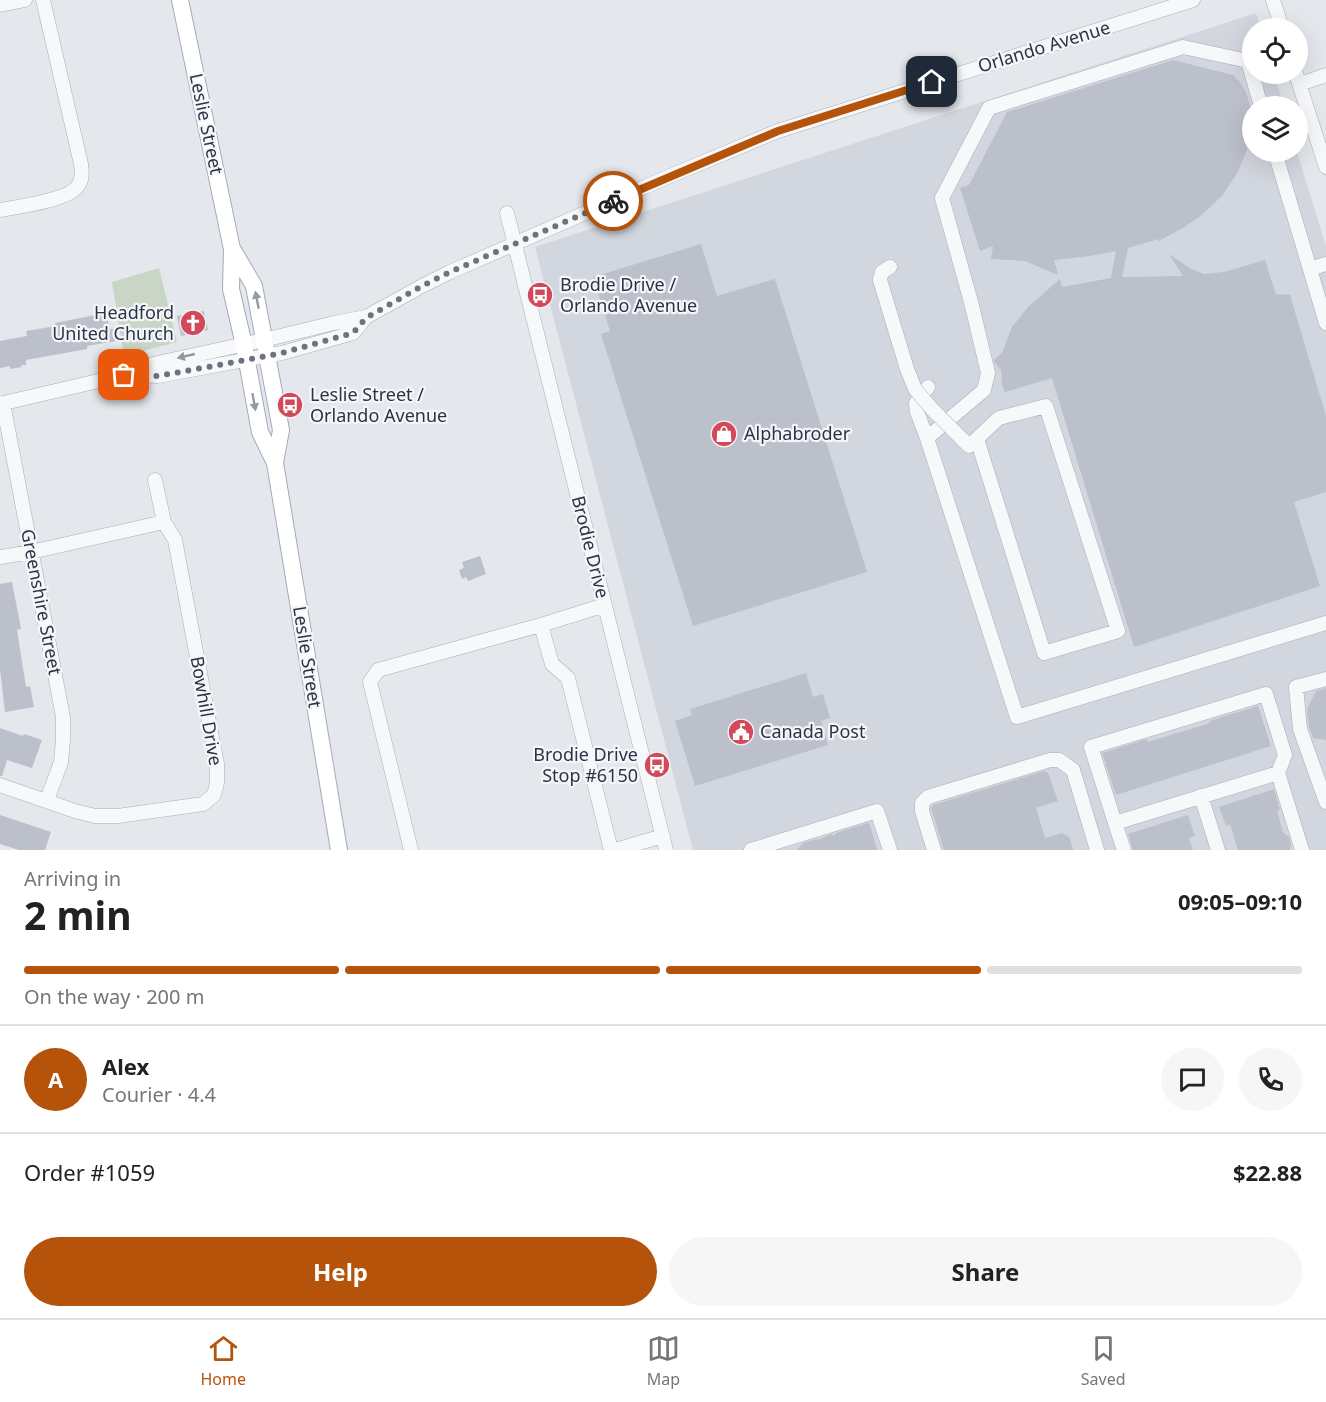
<!DOCTYPE html>
<meta charset="utf-8">
<style>
body{margin:0;font-family:"Noto Sans",sans-serif;background:#f6f6f6;color:#222;height:100vh;display:flex;flex-direction:column;font-size:22px;white-space:nowrap}
*{box-sizing:border-box;margin:0}
p{font-size:20px;color:#767676}
.icon{flex:none;width:33px;height:33px;fill:none;stroke:currentColor;stroke-width:2;stroke-linecap:round;stroke-linejoin:round}
.map{position:relative;height:850px;overflow:hidden}
.drawer{display:flex;flex-direction:column;background:#fff;flex:1}
.drawer>*{flex:none}
.tools{position:absolute;left:1242px;top:18px;display:grid;gap:12px}
.tools a{display:grid;place-items:center;width:66px;height:66px;border-radius:50%;background:#fff;box-shadow:0 6px 24px #0002;font-size:30px}
.pin{position:absolute;display:grid;place-items:center;width:51px;height:51px;color:#fff;margin:-26px;border-radius:12px;box-shadow:0 3px 9px #0006}
.courier{position:absolute;display:grid;place-items:center;width:60px;height:60px;margin:-30px;border:4px solid #b45309;border-radius:50%;background:#fff;color:#222;box-shadow:0 2px 8px #0007}
.headline em{font-style:normal;font-weight:700}
.headline div{display:flex;flex-direction:column-reverse}
.headline{display:flex;align-items:center;justify-content:space-between;height:102px;padding:0 24px}
h1{font-size:39px;font-weight:700;line-height:45px}
.bar{display:grid;grid-template-columns:repeat(4,1fr);gap:9px 6px;align-content:center;height:72px;padding:0 24px}
.bar i{height:8px;border-radius:4px;background:#e0e0e0}
.bar .current{background:#b45309}
.bar p{grid-column:span 4}
.line{display:flex;align-items:center;gap:15px;padding:0 24px;border-top:2px solid #e0e0e0}
.line div{flex:1}
.round{display:grid;place-items:center;flex:none;width:63px;height:63px;border-radius:32px;background:#f6f6f6}
.primary-button{display:flex;gap:12px;margin-top:auto;padding:12px 24px}
.primary-button a{flex:1;height:69px;border-radius:36px;background:#b45309;color:#fff;font-size:24px;font-weight:700;line-height:69px;text-align:center}
.primary-button a+a{background:#f6f6f6;color:#222}
.tab-bar{display:flex;justify-content:space-around;align-items:center;height:84px;border-top:2px solid #e0e0e0;background:#fff;font-size:16px;color:#767676}
.tab-bar a{display:grid;justify-items:center;gap:3px}
.tab-bar .current{color:#b45309}
.map>svg:first-child{display:block}
.built{fill:#d2d6de}
.green{fill:#c9d6c5}
.building{fill:#bbc0ca}
.lines{fill:none;stroke-linecap:round;stroke-linejoin:round}
.minor-casing{stroke:#a9aeb7;stroke-width:15}
.major-casing{stroke:#a3abb8;stroke-width:18}
.minor{stroke:#f7f8fa;stroke-width:14}
.major{stroke:#fff;stroke-width:16}
.minor-bridge-casing{stroke:#a9aeb7;stroke-width:15;stroke-linecap:butt}
.minor-bridge{stroke:#f7f8fa;stroke-width:14}
.oneway{fill:#959aa2}
.oneway2{fill:#9196a0}
.done{stroke:#6c737f;stroke-width:6;stroke-dasharray:0 10.8}
.route{stroke:#b45309;stroke-width:8}
.labels{text-anchor:middle;stroke-width:4.5;stroke-linejoin:round;paint-order:stroke}
.street-label{font-size:18px;fill:#2b3445;stroke:#f4f6f9}
.poi-label{font-size:18px;fill:#2b3445;stroke:#f4f6f9;text-anchor:start}
</style>
<div class="map">
<svg width="1326" height="850" viewBox="0 0 1326 850">
<rect width="100%" height="100%" fill="#e4e7ec"/>
<path class="built" d="M1256 13 1261 28H1252V74H1274L1284 106H1252V152H1297L1326 246V850H693L535 247Z"/>
<path class="green" d="M159 268 177 342 124 356 112 282Z"/>
<path class="building" d="M1173 60 1233 75 1240 82 1246 92 1252 113V130L1250 142 1238 172 1222 196 1199 217 1183 228 1159 241 1158 239 1128 248 1122 277 1183 276 1169 254 1191 269 1204 274 1224 272 1265 260 1276 294 1290 295 1326 416V492L1294 502 1320 586 1134 647 1052 378 1005 392 1002 385 1001 370 995 363 994 360 1002 353 1012 327 1028 307 1060 279 1062 287 1111 278 1116 251 1090 256 1054 260 1058 275 1025 261 991 259 993 246 980 251 960 188 969 185 1007 112Z
M701 244 717 296 775 279 867 572 693 626 601 334 610 331 593 277Z
M204 311 208 330 181 336 177 316Z
M106 313 110 329H115L117 341 87 346V349L26 360V365H21L22 367 10 369V366L0 368V341L27 336 26 331 56 326 55 323Z
M480 556 486 574 468 581 466 577 462 579 459 570 464 568 462 562Z
M12 582 21 629 17 630 26 687 30 686 34 707 5 712 0 669V584Z
M806 673 813 697 823 694 830 718 821 721 828 745 695 786 675 721 692 715 690 709Z
M1326 688V740L1313 738 1309 727 1307 709 1316 691Z
M1258 706 1271 746 1116 795 1102 753 1147 739 1148 742 1210 723 1209 721Z
M0 728 23 736 24 734 42 740 32 768 7 760 2 776H0Z
M1044 771 1048 773 1058 801 1036 808 1045 838 1062 833 1070 838 1073 850H944L931 808 933 805Z
M1274 789 1280 810 1277 811 1283 832 1289 837 1291 845 1290 850H1238L1230 824 1226 826 1219 807Z
M0 815 51 832 45 850H19L0 844Z
M1188 815 1195 836 1189 838 1193 850H1133L1128 834Z
M868 823 870 825 877 850H797L803 843 817 839 818 840 832 834 834 836 836 833Z"/>
<g class="lines">
<g class="minor-casing">
<path id="minor" d="M1273 0 1282 28
M0 5 25 0
M1296 74 1326 167
M1300 84 1326 75
M1261 106 1248 61 1183 47 989 108 942 198 971 302 988 373 984 390 927 438 1017 717 1326 623
M1275 152 1326 323
M0 210C17 207 68 200 77 187 83 180 82 172 81 164L43 0
M507 213 666 850
M1310 269 1326 264
M880 280 882 272 890 267
M132 375 158 376 282 353 353 333 366 317
M3 403 63 717V740L61 762 47 800
M0 404 124 375 153 364 264 340 334 323 366 317 422 286 450 272 670 176 778 131 1193 0
M927 438 917 412 916 403 928 387
M963 440 969 446 999 418 1046 406 1118 631 1044 653 977 439
M0 557 31 552 164 522
M541 625 552 664 568 678 611 850
M1326 679 1296 687 1300 729 1326 802
M0 785 75 811 95 816H118L203 804 214 795 217 783V764L175 540 164 522 155 480
M1201 796 1218 850
M1115 823 1091 747 1266 694 1285 755 1278 773
M411 850 370 682 378 670 541 625 605 605
M615 850 663 836
M751 850 877 811 890 850
M934 850 922 811V803L928 797 1050 760H1059L1073 770 1097 850
M1124 850 1115 823 1278 773 1302 850"/>
</g>
<g class="major-casing">
<path id="major" d="M180 0 232 249 231 289 244 345 260 432 275 463 339 850
M233 250 254 286 281 430 275 463"/>
</g>
<use href="#minor" class="minor"/>
<use href="#major" class="major"/>
<g class="minor-bridge-casing">
<path id="minor-bridge" d="M880 280 907 369 915 389 932 409 963 440"/>
</g>
<use href="#minor-bridge" class="minor-bridge"/>
</g>
<defs><path id="oneway-solid" d="M-6-.8H1V-3.2L6.5 0L1 3.2V.8H-6Z" transform="scale(1.5)"/></defs>
<g class="oneway">
<use href="#oneway-solid" transform="translate(257 300) rotate(-101)"/>
<use href="#oneway-solid" transform="translate(254 402) rotate(80)"/>
</g>
<use class="oneway2" href="#oneway-solid" transform="translate(186 356) rotate(167)"/>
<g class="lines">
<path class="done" d="M124 375 158 376 219 365 282 353 353 333 366 318 422 286 450 272 613 201"/>
<path class="route" d="M613 201 778 131 932 82"/>
</g>
<defs>
<g id="bus-disc" transform="scale(1.35)"><circle r="9.5" fill="#d1495b" stroke="#f4f6f9"/><path d="M-5-6H5V4H4V6H2V4H-2V6H-4V4H-5ZM-3.5-4V0h7V-4ZM-3.5 1.2v1.5H-2V1.2ZM2 1.2v1.5H3.5V1.2Z" fill="#fff"/></g>
<g id="church-disc" transform="scale(1.35)"><circle r="9.5" fill="#d1495b" stroke="#f4f6f9"/><path d="M-1.2-6h2.4v3.5h3.3v2.4h-3.3V6h-2.4V-.1h-3.3v-2.4h3.3Z" fill="#fff"/></g>
<g id="shop-disc" transform="scale(1.35)"><circle r="9.5" fill="#d1495b" stroke="#f4f6f9"/><path d="M-5-2.5h2.3a2.7 3.5 0 0 1 5.4 0H5L5.5 6h-11ZM-1.5-2.5h3a1.5 2.3 0 0 0-3 0Z" fill="#fff"/></g>
<g id="civic-disc" transform="scale(1.35)"><circle r="9.5" fill="#d1495b" stroke="#f4f6f9"/><path d="M-.6-6.5H3V-4.5H.6V-3L4-1V1h2V6H-6V1h2V-1L-.6-3ZM-1.2 2.5V6h2.4V2.5Z" fill="#fff"/></g>
</defs>
<g fill-rule="evenodd">
<use href="#bus-disc" x="540" y="295"/>
<use href="#church-disc" x="193" y="323"/>
<use href="#bus-disc" x="290" y="405"/>
<use href="#shop-disc" x="724" y="434"/>
<use href="#civic-disc" x="741" y="732"/>
<use href="#bus-disc" x="657" y="765"/>
</g>
<g class="labels">
<g class="street-label">
<text transform="translate(1044 47) rotate(-17)" y="6">Orlando Avenue</text>
<text transform="translate(206 124) rotate(78)" y="6">Leslie Street</text>
<text transform="translate(590 547) rotate(76)" y="6">Brodie Drive</text>
<text transform="translate(41 602) rotate(79)" y="6">Greenshire Street</text>
<text transform="translate(307 657) rotate(81)" y="6">Leslie Street</text>
<text transform="translate(206 711) rotate(80)" y="6">Bowhill Drive</text>
</g>
<g class="poi-label">
<text x="560" y="291">Brodie Drive /<tspan x="560" dy="21">Orlando Avenue</tspan></text>
<text x="174" y="319" text-anchor="end">Headford<tspan x="174" dy="21">United Church</tspan></text>
<text x="310" y="401">Leslie Street /<tspan x="310" dy="21">Orlando Avenue</tspan></text>
<text x="744" y="440">Alphabroder</text>
<text x="760" y="738">Canada Post</text>
<text x="638" y="761" text-anchor="end">Brodie Drive<tspan x="638" dy="21">Stop #6150</tspan></text>
</g>
</g>
</svg>
<div class="tools">
<a><svg class="icon" aria-label="locate" viewBox="0 0 24 24"><circle cx="12" cy="12" r="6"/><path d="M12 2v4M12 18v4M2 12h4M18 12h4"/></svg></a>
<a><svg class="icon" aria-label="layers" viewBox="0 0 24 24"><path d="M12 4l9 5-9 5-9-5zM3 14l9 5 9-5"/></svg></a>
</div>
<div class="pin" style="left:124px;top:375px;background:#ea580c"><svg class="icon" aria-label="bag" viewBox="0 0 24 24"><path d="M5 8h14l-1 12H6zM9 8a3 3 0 0 1 6 0"/></svg></div>
<div class="pin" style="left:932px;top:82px;background:#1f2937"><svg class="icon" aria-label="home" viewBox="0 0 24 24"><path d="M3 11l9-7 9 7M6 9v11h12V9"/></svg></div>
<div class="courier" style="left:613px;top:201px"><svg class="icon" aria-label="bike" viewBox="0 0 24 24"><circle cx="6" cy="16" r="4"/><circle cx="18" cy="16" r="4"/><path d="M6 16l4-8h5l3 8M10 8l3 8H6M13 5h3"/></svg></div>
</div>
<section class="drawer">
<div class="headline"><div><h1>2 min</h1><p>Arriving in</p></div><em>09:05–09:10</em></div>
<div class="bar"><i class="current"></i><i class="current"></i><i class="current"></i><i></i><p>On the way · 200 m</p></div>
<div class="line" style="height:108px"><b class="round" style="background:#b45309;color:#fff">A</b><div><b>Alex</b><p>Courier · 4.4</p></div><a class="round"><svg class="icon" aria-label="chat" viewBox="0 0 24 24"><path d="M4 5h16v11H9l-5 4z"/></svg></a><a class="round"><svg class="icon" aria-label="phone" viewBox="0 0 24 24"><path d="M5 4h4l2 5-3 2q2 4 5 5l2-3 5 2v4C11 20 4 13 5 4z"/></svg></a></div>
<div class="line" style="height:78px"><div>Order #1059</div><b>$22.88</b></div>
<div class="primary-button"><a>Help</a><a>Share</a></div>
</section>
<nav class="tab-bar">
<a class="current"><svg class="icon" aria-label="home" viewBox="0 0 24 24"><path d="M3 11l9-7 9 7M6 9v11h12V9"/></svg>Home</a>
<a><svg class="icon" aria-label="map" viewBox="0 0 24 24"><path d="M3 6l6-2 6 2 6-2v14l-6 2-6-2-6 2zM9 4v14M15 6v14"/></svg>Map</a>
<a><svg class="icon" aria-label="saved" viewBox="0 0 24 24"><path d="M7 4h10v16l-5-4-5 4z"/></svg>Saved</a>
</nav>
